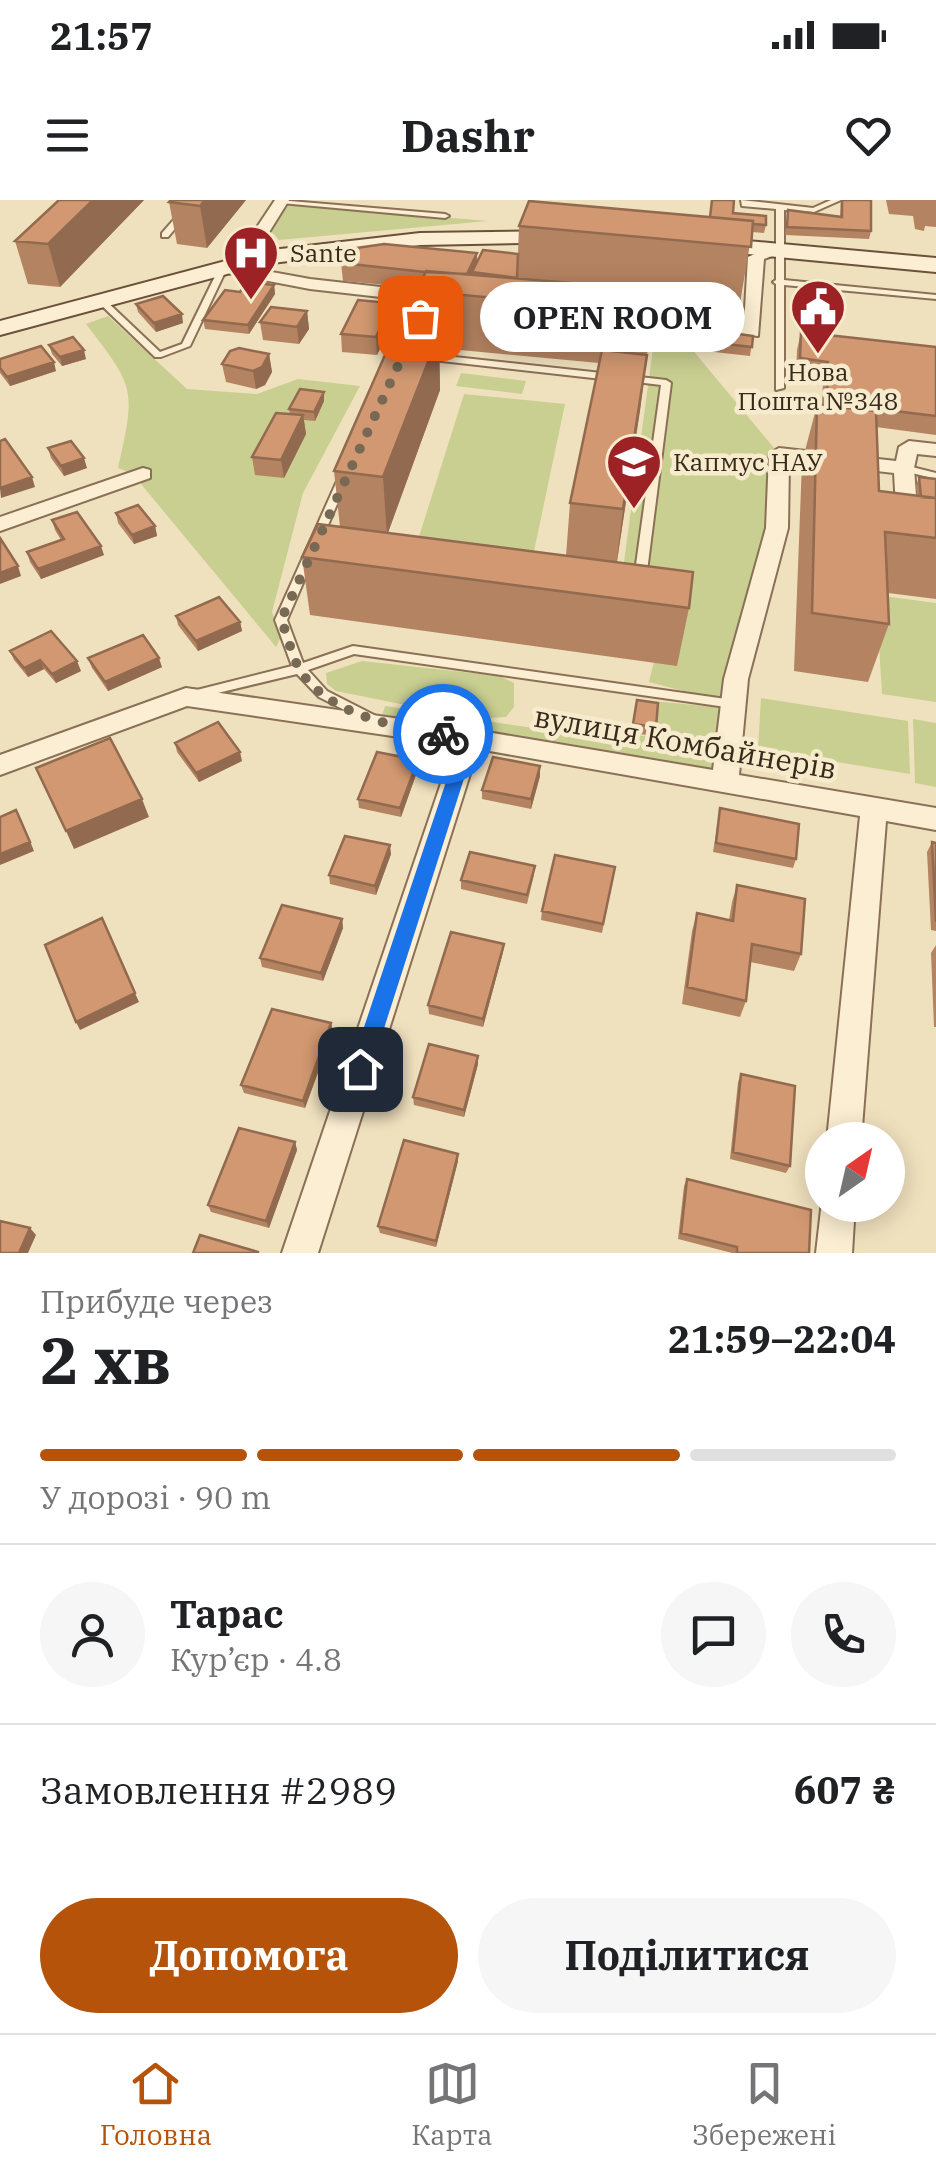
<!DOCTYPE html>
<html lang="uk">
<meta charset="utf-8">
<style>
body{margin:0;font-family:"IBM Plex Serif",serif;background:#f6f6f6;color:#202124;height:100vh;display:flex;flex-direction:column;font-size:38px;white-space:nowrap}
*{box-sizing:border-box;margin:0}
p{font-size:32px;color:#757577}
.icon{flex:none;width:55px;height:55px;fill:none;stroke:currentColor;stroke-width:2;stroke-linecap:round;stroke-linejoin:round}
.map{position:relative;height:1053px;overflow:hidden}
.drawer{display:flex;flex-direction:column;background:#fff;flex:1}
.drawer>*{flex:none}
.needle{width:65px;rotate:34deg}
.fabs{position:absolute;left:805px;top:922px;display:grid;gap:20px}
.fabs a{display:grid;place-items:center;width:100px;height:100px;border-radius:50%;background:#fff;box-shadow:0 5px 25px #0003;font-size:50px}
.pin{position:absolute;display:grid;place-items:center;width:85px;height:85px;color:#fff;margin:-42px;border-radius:20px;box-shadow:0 5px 15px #0006}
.courier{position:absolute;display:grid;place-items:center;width:100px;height:100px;margin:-50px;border:8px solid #1a73e8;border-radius:50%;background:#fff;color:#222;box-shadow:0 2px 12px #0007}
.bubble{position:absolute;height:70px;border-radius:35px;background:#fff;box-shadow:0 5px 25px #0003;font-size:32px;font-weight:800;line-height:70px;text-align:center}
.head em{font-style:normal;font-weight:800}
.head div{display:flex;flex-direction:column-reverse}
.head{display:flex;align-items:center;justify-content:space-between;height:170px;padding:0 40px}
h1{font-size:65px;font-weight:800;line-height:75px}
.bar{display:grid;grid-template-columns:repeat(4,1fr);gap:15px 10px;align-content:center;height:120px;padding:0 40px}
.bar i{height:12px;border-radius:8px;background:#e0e0e0}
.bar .current{background:#b45309}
.bar p{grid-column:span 4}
.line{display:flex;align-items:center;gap:25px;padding:0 40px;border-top:2px solid #e0e0e0}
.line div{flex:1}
.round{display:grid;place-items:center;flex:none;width:105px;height:105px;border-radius:52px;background:#f6f6f6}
.button{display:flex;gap:20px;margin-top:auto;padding:20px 40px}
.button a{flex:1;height:115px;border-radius:60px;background:#b45309;color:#fff;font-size:40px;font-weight:800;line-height:115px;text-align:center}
.button a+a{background:#f6f6f6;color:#202124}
.status{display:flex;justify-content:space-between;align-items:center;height:70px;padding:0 50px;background:#fff;direction:ltr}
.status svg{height:28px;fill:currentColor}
header{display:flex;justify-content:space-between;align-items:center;height:130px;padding:0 40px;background:#fff;font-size:45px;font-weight:800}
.dock{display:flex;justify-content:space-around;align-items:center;height:140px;border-top:2px solid #e0e0e0;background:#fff;font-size:28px;color:#757577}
.dock a{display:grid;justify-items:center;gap:5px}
.dock .current{color:#b45309}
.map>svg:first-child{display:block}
.green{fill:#c9cf91}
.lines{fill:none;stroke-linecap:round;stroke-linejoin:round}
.service-casing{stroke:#8a7056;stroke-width:4}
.minor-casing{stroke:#8a7056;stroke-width:4}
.secondary-casing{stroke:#6b5139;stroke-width:4}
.service{fill:#fbeed2;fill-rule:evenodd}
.minor{fill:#fbeed2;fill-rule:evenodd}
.secondary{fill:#fbeed2;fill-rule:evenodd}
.wall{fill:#b48361;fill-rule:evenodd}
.shaded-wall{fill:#926a4f}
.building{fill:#d19871;stroke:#926a4f;stroke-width:2.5}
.route{fill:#1a73e8}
.done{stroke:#786954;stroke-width:10;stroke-dasharray:0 18}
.labels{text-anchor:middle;stroke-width:9;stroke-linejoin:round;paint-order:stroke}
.far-poi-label{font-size:25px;fill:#38291b;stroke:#f7ebce;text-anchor:start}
.street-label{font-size:30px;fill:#38291b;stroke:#f7ebce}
</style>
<div class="status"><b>21:57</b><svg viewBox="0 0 49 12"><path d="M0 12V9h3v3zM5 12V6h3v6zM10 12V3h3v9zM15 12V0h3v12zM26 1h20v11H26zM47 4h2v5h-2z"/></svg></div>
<header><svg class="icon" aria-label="menu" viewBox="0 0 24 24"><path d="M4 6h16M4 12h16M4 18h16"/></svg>Dashr<svg class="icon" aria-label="heart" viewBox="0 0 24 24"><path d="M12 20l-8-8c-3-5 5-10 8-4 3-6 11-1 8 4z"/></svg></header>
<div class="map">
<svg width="936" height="1053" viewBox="0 0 936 1053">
<rect width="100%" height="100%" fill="#f0e1be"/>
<path class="green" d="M289 4 488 21 279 40 270 30Z
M108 116 187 189 257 194 298 179 360 186 303 293 272 412 282 435 276 447 141 284 144 278 118 268C136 188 135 188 86 124Z
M655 134 681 136 779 254 772 350 733 504 649 482 673 382 623 369Z
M461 173 526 181 522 194 456 186Z
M464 194 565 204 533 356 417 343Z
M876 395 936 403V502L882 494Z
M362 461 500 476 514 483V507L506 517 472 519 575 534 654 536 656 513 635 510 641 500 728 508 726 556 709 572 382 516 385 506 455 515 336 491 327 484 326 473Z
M761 498 908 521 910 574 758 549Z
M913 519 936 523V587L915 583Z"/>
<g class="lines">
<g class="service-casing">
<path id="service" d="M191 0H199L168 37H162V33Z
M278 0 445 14 449 16 445 18 281 3Z
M741 0 813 8 831 0H841L814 12 784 10V80L936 95V99L784 85V188L776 190V84L773 82 776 80V9L742 6Z
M220 66 227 68 190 146 161 157H155L97 101 104 99 160 152 182 144Z
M427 154 611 174 616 177 611 180 424 159V155Z
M631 176 666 180 671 183 646 379 640 383 634 379 661 185 628 181V177Z
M904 265 936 273V279L900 270 899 268Z
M342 278 347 281 287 420 303 463 353 446 733 500 739 504 737 507 733 508 354 454 308 470 327 491 376 516 378 519 376 522 372 524 319 497 297 474 193 499 189 498 187 495 189 492 292 466 275 420 337 281Z"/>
</g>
<g class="minor-casing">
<path id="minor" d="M275 0H289L263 42 271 58 263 63 257 61 247 42Z
M777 44 783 46V52L764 59 758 136 620 123 612 118 620 113 744 126 748 57Z
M223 63 310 79 451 95 459 100 451 105 310 89 217 71 215 68Z
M909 241 936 244V256L917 254 914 268 919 336 936 338V352L901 346 898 341 894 273 789 261 788 328 748 479 739 575 936 608V630L886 621 861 940H827L860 616 478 549 318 1053H282L454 545 187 506 0 575V555L186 488 469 529 713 570 724 479 766 328 769 254 779 248 896 261 899 247Z
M143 268 150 270V278L0 331V317Z
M822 1001V1005H855L852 1053H816Z"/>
</g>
<g class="secondary-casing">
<path id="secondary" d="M566 31 577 37 574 42 420 45 264 64 0 135V121L263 51 420 33Z
M703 37 936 58V72L695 49 692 44Z"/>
</g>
<use href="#service" class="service"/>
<use href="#minor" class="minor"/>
<use href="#secondary" class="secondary"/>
</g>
<path class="wall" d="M144 0 60 87 28 84 15 41Z
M171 0H246L207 48 177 44 169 2Z
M841 0H871V31L869 39 785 35 788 10 840 16Z
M886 0H936V27L925 26 924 31 915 29 913 16 889 14Z
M733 13 766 25 764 33 752 32 739 109 655 100 617 362 689 408 677 466 310 415 302 357 340 327 334 271 392 140H384L377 155 342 152 341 134 358 100 401 122 397 130 418 132 417 91 418 88 343 81 341 63 477 53V62L518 54 519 26 710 17ZM439 148 599 163 570 303 566 356 388 333 440 190Z
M274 85 275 94 249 134 205 129 203 120Z
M136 104 183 123 156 132 138 112Z
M307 111 309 129 299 144 263 140 260 122Z
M718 131 753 136 750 156 714 152Z
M801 132 936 147V235L876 227 879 291 917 296 916 286 919 277 936 279V399L888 393 889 424 868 482 794 471 802 262 817 205H822L823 180 796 176 797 150Z
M49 145 86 159 62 166 52 154Z
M269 154 272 172 265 185 256 189 226 182 222 164Z
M0 159 56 171 10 186 0 173Z
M324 201 315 221 304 220 306 234 284 278 255 275 252 257 290 214 289 209Z
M48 248 87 268 64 276 51 258Z
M116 313 155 326 157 336 134 344 118 323Z
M52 320 104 355 41 379 30 362 27 352 61 340 55 330Z
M176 416 240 422 242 431 198 451 178 425Z
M10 451 81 471 56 483 44 469 28 477 14 460Z
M88 458 162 467 108 491 92 468Z
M637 500 658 503 654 536 632 533Z
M175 543 242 561 199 582 177 552Z
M418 569 401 617 359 608 358 599Z
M540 576 531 609 482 599V590Z
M720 608 796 659 793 668 713 652Z
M932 642 936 643V731L931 730 927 652Z
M391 654 376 695 330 684 329 675Z
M615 667 602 733 541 720 542 711Z
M534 675 527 704 461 689V680Z
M737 685 801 754 794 771 750 762 746 801 740 817 682 804 692 731 697 713 729 720 732 702Z
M342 719 343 728 323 781 262 767 260 758Z
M936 745V827H934L931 753Z
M503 752 483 827 429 814 428 805Z
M333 831 305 908 244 893 241 885Z
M478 856V864L464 917 414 905 413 897Z
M741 874 790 966 786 973 730 959 738 882Z
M295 942 297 950 269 1028 211 1012 208 1005Z
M458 961 436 1047 380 1033 378 1026Z
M687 979 809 1053H732L678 1039 684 986Z"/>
<path class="shaded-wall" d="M93 0H144L60 87 48 44Z
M205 0H246L207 48 200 6Z
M477 53V70L472 72V81L466 76Z
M274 85 275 94 249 134 248 125Z
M400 104 401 122 393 141 392 123Z
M307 111 309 129 299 144 297 127Z
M182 114 183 123 156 132 154 123Z
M383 122 384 140 377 155 376 137Z
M439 134 440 190 387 335 383 277Z
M84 150 86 159 62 166 60 157Z
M269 154 272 172 265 185 256 189 253 171Z
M647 155 640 211 616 367 623 309Z
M54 162 56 171 10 186 7 177Z
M324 192V201L315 221 314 212Z
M303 215 306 234 284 278 281 260Z
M84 258 87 268 64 276 61 266Z
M32 277 35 287 1 298 0 288Z
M155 326 157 336 134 344 132 335Z
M101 346 104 355 41 379 38 369Z
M18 366 21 376 0 384V373Z
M240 422 242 431 198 451 196 441Z
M159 458 162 467 108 491 105 482Z
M40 460 44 469 28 477 24 468Z
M77 461 81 471 56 483 52 474Z
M240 552 242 561 199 582 196 573Z
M418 560V569L401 617 400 608Z
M540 566V576L531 609V599Z
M142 599 149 617 74 649 66 631Z
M21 619 34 651 0 665V654Z
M390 645 391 654 376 695 375 686Z
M342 719 343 728 323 781 321 773Z
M504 744 503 752 483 827V819Z
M135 793 139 802 80 830 76 822Z
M331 823 333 831 305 908 303 901Z
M478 856V864L464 917V910Z
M295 942 297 950 269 1028 266 1021Z
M458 954V961L436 1047V1041Z
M30 1028 36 1035 28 1053H19Z"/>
<path class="building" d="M59 0H93L48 44 15 41Z
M171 0H205L200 6 169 2Z
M712 0H734L733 13 766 16V25L753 24V21L710 17Z
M842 0H871V31L787 27 788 10 842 17Z
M529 1 753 21 751 47 519 26Z
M384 44 477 53 467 74 425 72 341 63 350 49Z
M483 50 518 54 517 78 472 72Z
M426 71 656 90 653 112 417 91Z
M247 82 274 85 248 125 203 120 225 90 240 92Z
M163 96 182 114 154 123 136 104Z
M358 100 400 104 392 123 383 122 376 137 341 134Z
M271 107 307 111 297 127 260 122Z
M396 130 439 134 383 277 334 271Z
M718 131 753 136 752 147 716 143Z
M801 132 936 147V216L827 203 828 162 800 158Z
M73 137 84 150 60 157 49 145Z
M41 146 54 162 7 177 0 168V159Z
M239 148 269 154 262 167 253 171 222 164 230 151Z
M602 150 647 155 623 309 570 303Z
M300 189 324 192 314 212 289 209Z
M817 205 876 211 879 291 936 298V338L885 332 889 424 812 413Z
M276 213 303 215 281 260 252 257Z
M5 239 32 277 0 288V241Z
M71 241 84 258 61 266 48 248Z
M919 277 936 279V298L921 297Z
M138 305 155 326 132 335 116 313Z
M77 312 101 346 38 369 27 352 64 339 52 320Z
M318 324 693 372 689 408 302 357Z
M0 338 18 366 0 373Z
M219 397 240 422 196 441 176 416Z
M51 431 77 461 52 474 40 460 24 468 10 451Z
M143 435 159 458 105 482 88 458Z
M637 500 658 503 656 527 633 524Z
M218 522 240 552 196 573 175 543Z
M110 538 142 599 66 631 36 568Z
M377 552 418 560 400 608 358 599Z
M493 557 540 566 531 599 482 590Z
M720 608 799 624 796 659 716 643Z
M16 610 30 642 0 654V617Z
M345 636 390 645 375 686 329 675Z
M932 642 936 643V722V721Z
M470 652 535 666 527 695 461 680Z
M555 655 615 667 603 724 542 711Z
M737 685 805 699 801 754 752 744 746 801 687 787 697 713 733 721Z
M282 705 342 719 321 773 260 758Z
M102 718 135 793 76 822 45 745Z
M451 732 504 744 483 819 428 805Z
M272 809 331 823 303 901 241 885Z
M429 844 478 856 464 910 413 897Z
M741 874 795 886 790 966 733 952Z
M239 928 295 942 266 1021 208 1005Z
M404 940 458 954 436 1041 378 1026Z
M687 979 811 1010 809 1053H737V1047L681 1033Z
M0 1021 30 1028 19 1053H0Z
M200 1035 258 1052V1053H193Z"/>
<path class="route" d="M443 528 469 532 477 538 371 869 360 879 350 869 459 543 438 539V530Z"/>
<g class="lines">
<path class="done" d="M420 118 281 420C288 436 292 458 301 472 332 516 395 527 443 534"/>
</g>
<defs>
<g id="hospital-pin" transform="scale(2.875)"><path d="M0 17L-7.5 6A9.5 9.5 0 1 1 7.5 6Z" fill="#9c2225" stroke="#f7ebce"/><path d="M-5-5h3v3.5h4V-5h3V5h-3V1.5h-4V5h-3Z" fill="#fff"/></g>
<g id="civic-pin" transform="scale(2.875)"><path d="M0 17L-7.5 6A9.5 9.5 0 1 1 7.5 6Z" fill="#9c2225" stroke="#f7ebce"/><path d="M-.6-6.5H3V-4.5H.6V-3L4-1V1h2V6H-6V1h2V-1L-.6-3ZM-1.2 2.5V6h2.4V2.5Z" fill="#fff"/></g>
<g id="university-pin" transform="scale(2.875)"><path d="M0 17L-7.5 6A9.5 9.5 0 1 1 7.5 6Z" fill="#9c2225" stroke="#f7ebce"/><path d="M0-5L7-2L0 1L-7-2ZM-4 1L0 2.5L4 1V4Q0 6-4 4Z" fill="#fff"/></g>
</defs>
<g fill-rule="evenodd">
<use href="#hospital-pin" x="251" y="53"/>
<use href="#civic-pin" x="818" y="107"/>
<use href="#university-pin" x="634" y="262"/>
</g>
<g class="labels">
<g class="far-poi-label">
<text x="290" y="62">Sante</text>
<text x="818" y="181" text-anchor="middle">Нова<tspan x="818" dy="29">Пошта №348</tspan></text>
<text x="673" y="271">Капмус НАУ</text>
</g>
<g class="street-label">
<text transform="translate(685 543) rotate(10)" y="10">вулиця Комбайнерів</text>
</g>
</g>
</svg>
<div class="fabs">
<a><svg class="needle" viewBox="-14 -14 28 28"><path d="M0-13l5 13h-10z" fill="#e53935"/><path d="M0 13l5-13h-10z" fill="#757577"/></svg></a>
</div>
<div class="pin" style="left:420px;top:118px;background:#ea580c"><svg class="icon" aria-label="bag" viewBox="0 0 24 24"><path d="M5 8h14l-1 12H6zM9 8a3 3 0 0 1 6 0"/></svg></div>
<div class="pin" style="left:360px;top:869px;background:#1f2937"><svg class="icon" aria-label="home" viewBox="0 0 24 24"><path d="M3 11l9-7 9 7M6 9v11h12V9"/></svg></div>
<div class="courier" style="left:443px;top:534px"><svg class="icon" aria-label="bike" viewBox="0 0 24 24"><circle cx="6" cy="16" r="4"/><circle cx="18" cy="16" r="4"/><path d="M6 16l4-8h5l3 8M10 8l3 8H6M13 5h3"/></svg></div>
<div class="bubble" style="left:480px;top:82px;width:265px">OPEN ROOM</div>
</div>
<section class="drawer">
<div class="head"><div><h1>2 хв</h1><p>Прибуде через</p></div><em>21:59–22:04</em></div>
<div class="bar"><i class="current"></i><i class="current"></i><i class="current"></i><i></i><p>У дорозі · 90 m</p></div>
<div class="line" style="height:180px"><a class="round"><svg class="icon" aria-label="person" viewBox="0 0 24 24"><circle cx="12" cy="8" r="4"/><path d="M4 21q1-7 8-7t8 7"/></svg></a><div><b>Тарас</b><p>Кур’єр · 4.8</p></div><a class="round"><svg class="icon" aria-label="chat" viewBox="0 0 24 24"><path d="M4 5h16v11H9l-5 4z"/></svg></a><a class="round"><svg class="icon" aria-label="phone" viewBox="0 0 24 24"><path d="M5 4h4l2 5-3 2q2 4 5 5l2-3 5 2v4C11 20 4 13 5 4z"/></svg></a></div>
<div class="line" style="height:130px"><div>Замовлення #2989</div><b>607 ₴</b></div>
<div class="button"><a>Допомога</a><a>Поділитися</a></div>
</section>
<nav class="dock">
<a class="current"><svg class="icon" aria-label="home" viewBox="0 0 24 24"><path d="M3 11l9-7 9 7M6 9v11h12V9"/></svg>Головна</a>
<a><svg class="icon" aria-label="map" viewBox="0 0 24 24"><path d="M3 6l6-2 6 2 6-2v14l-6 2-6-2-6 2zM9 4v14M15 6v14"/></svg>Карта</a>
<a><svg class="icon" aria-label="saved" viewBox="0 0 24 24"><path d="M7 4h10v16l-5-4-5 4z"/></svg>Збережені</a>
</nav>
